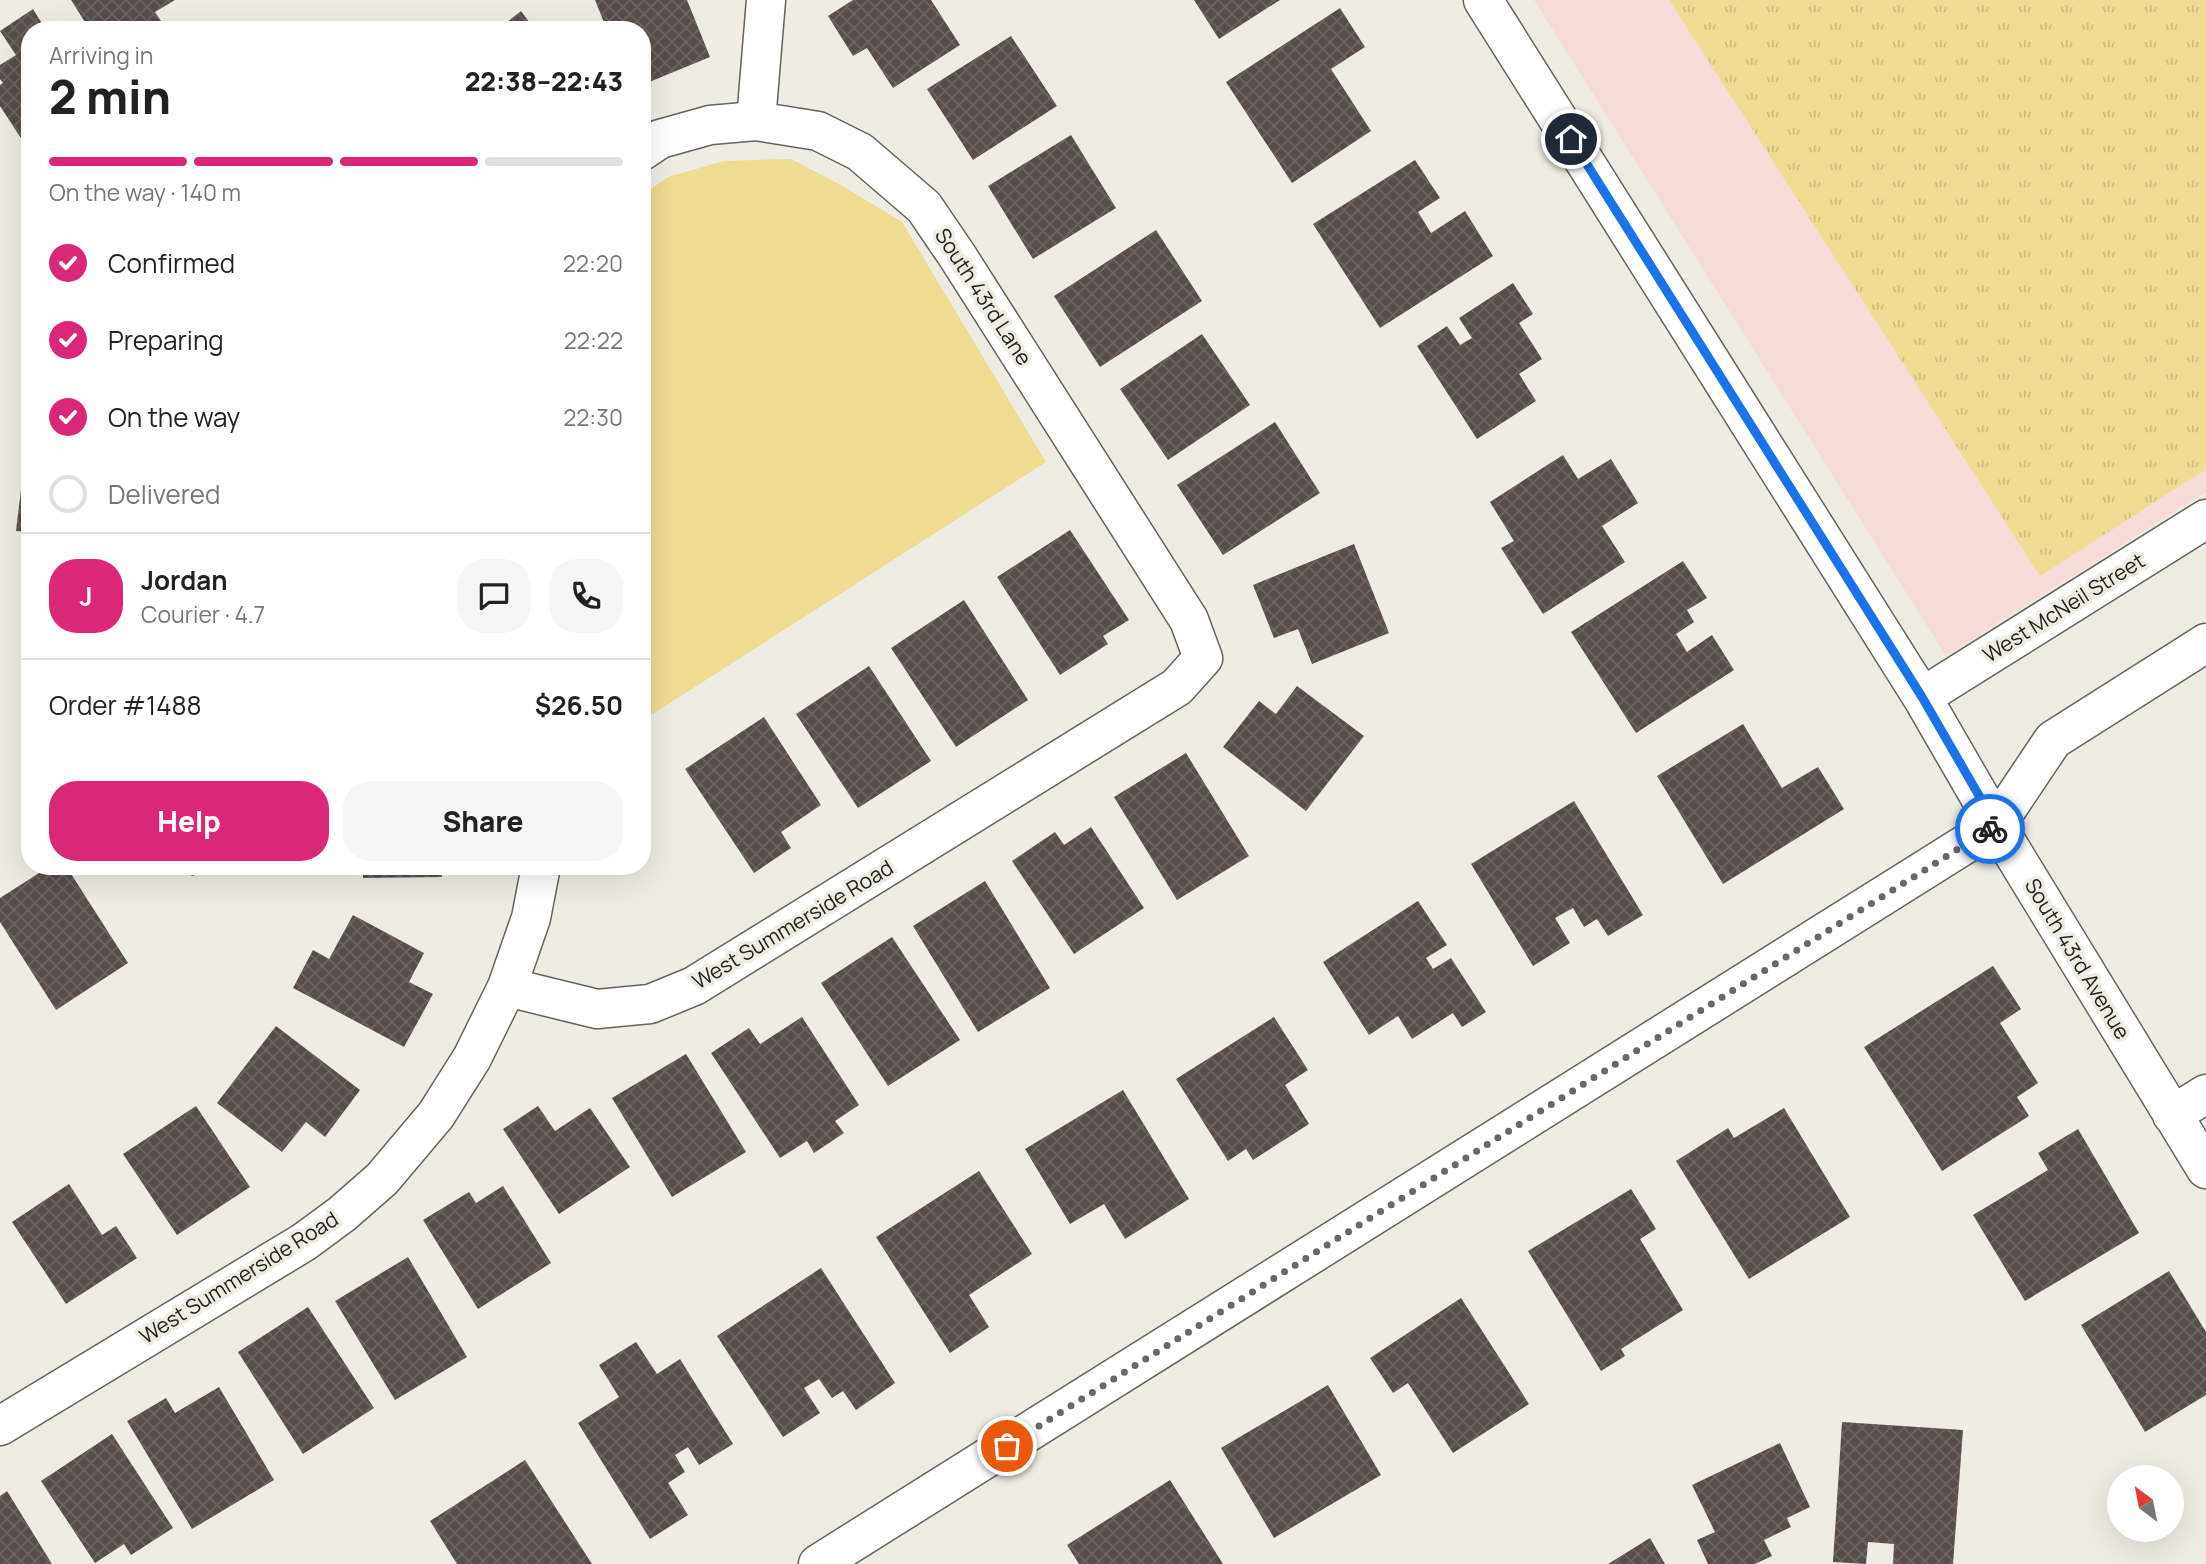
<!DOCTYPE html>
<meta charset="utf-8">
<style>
body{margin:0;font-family:Manrope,sans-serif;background:#f6f6f6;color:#222;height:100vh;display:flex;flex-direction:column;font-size:26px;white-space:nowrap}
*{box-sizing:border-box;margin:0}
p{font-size:23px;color:#767676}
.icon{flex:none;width:38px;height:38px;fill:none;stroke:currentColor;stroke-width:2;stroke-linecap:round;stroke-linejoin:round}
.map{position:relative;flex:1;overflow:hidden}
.sheet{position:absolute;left:21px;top:21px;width:630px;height:854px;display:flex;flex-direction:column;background:#fff;border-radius:28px;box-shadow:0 7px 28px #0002}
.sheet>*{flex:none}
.needle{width:46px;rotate:328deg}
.buttons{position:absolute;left:2107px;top:1465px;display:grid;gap:14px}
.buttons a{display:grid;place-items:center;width:77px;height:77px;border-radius:50%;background:#fff;box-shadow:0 7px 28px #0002;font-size:35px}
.pin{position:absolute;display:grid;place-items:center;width:60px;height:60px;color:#fff;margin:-30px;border:4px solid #fff;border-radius:50%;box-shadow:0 2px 7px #0007}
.courier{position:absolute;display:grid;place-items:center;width:70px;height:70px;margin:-35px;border:5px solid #1a73e8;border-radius:50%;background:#fff;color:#222;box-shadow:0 2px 9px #0007}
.overview em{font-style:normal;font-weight:800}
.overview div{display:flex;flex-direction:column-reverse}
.overview{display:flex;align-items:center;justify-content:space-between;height:119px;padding:0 28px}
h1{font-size:46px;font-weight:800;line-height:52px}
.bar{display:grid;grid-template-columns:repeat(4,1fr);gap:10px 7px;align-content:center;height:84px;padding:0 28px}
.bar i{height:9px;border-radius:5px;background:#e0e0e0}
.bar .current{background:#db2777}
.bar p{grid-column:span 4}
.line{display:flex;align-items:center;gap:18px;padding:0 28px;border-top:2px solid #e0e0e0}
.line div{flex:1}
.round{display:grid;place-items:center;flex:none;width:74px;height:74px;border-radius:28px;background:#f6f6f6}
ol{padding:0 28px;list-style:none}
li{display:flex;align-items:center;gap:21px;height:77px}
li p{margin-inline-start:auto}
li .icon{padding:7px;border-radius:50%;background:#db2777;color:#fff;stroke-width:4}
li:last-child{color:#767676}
li i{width:38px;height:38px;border:4px solid #e0e0e0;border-radius:50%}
.action{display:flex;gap:14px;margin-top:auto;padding:14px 28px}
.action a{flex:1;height:80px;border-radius:28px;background:#db2777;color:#fff;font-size:28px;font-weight:800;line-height:80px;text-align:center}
.action a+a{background:#f6f6f6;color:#222}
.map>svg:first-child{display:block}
.education{fill:#f6dcd6}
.grass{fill:url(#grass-tufts)}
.park{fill:#eddc91}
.building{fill:url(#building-cross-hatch)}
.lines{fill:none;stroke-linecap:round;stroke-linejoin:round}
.minor-casing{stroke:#65635b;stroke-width:41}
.minor{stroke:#fff;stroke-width:38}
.done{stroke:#696862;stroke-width:7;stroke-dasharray:0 12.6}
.route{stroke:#1a73e8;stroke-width:9}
.labels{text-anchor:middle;stroke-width:7;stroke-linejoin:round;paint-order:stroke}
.street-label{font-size:21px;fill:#21211d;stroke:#efede3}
</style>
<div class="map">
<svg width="2206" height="1564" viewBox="0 0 2206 1564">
<defs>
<pattern id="grass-tufts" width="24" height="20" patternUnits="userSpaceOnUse" patternTransform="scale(1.75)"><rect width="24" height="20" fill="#eddc91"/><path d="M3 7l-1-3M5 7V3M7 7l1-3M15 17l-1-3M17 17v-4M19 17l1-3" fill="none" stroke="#cbbc7d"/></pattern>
<pattern id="building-cross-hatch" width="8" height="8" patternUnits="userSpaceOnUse" patternTransform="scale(1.75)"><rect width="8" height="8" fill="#574e4b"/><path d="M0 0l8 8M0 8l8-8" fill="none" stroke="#6b6461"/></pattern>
</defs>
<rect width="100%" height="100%" fill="#efede3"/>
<path class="education" d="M1534 0H2206V492L1946 656Z"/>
<path class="grass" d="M1669 0H2206V469L2040 576Z"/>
<path class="park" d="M791 159 841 185 902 222 1046 462 642 721V195L668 177 724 161Z"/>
<path class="building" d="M71 0H175L155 12 167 30H90Z
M595 0H687L710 57 642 85V30H607Z
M853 0H931L960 45 893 88 867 48 853 56 828 16Z
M1194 0H1280L1219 39Z
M1340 8 1365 47 1331 69 1371 131 1292 183 1226 82Z
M33 9 46 30H30V152L0 106V85L3 83 0 79V65L16 55 0 31Z
M521 11 535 30H497Z
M1011 36 1057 106 973 160 927 89Z
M1071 135 1116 208 1033 259 988 186Z
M1415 160 1440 198 1418 212 1431 233 1465 211 1493 256 1380 328 1313 224Z
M1156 230 1202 301 1100 367 1054 296Z
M1513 283 1533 314 1519 323 1542 359 1519 374 1536 401 1477 439 1417 346 1447 326 1460 345 1472 338 1459 318Z
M1202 334 1250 405 1168 460 1120 389Z
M1275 422 1320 493 1223 555 1177 485Z
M26 449H30V532L16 531Z
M1563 455 1578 479 1611 459 1638 503 1602 526 1625 562 1543 614 1501 548 1514 541 1490 502Z
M1070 530 1129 620 1103 636 1108 644 1060 675 997 577Z
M1354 544 1389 633 1312 664 1298 629 1274 638 1253 585Z
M1683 561 1707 598 1687 610 1694 622 1676 634 1687 652 1712 635 1734 670 1636 733 1571 632Z
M964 600 1028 700 956 747 891 648Z
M869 666 931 761 858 808 796 714Z
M1297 686 1364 736 1306 811 1223 747 1259 701 1276 714Z
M764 717 821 805 781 832 791 848 754 873 685 769Z
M1743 724 1782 788 1818 767 1844 809 1723 884 1657 776Z
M1186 753 1249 856 1177 900 1114 797Z
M1574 801 1643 915 1608 936 1597 919 1584 927 1573 908 1555 918 1570 943 1533 966 1471 864Z
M1091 827 1144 908 1074 954 1012 861 1055 832 1064 845Z
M50 866H66L128 963 56 1010 0 922V898Z
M154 866H196L194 876Z
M363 866H441L442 877 363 878Z
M985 881 1050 988 978 1032 913 926Z
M1418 901 1447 945 1426 958 1433 969 1451 958 1486 1012 1462 1027 1453 1013 1412 1039 1398 1016 1369 1035 1323 962Z
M353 915 424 953 409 982 433 994 404 1047 293 988 313 950 329 959Z
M892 937 960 1040 888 1086 821 983Z
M1993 966 2021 1009 2000 1023 2038 1083 2017 1097 2029 1116 1942 1171 1864 1047Z
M802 1017 859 1105 835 1121 844 1133 814 1153 807 1141 780 1158 711 1053 749 1028 760 1044Z
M1274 1017 1308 1070 1285 1085 1309 1124 1253 1160 1246 1149 1228 1161 1176 1079Z
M276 1026 360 1090 325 1137 306 1122 282 1152 217 1103Z
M686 1054 746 1152 672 1197 612 1098Z
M1123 1090 1189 1199 1125 1239 1104 1204 1070 1224 1025 1149Z
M196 1106 250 1187 177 1235 123 1154Z
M538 1106 555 1131 590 1108 630 1167 559 1214 503 1129Z
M1784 1108 1850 1217 1749 1279 1676 1161 1728 1128 1734 1138Z
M2078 1129 2139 1233 2025 1301 1973 1215 2048 1170 2038 1153Z
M979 1171 1032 1254 969 1295 989 1327 950 1353 876 1237Z
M69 1184 102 1235 116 1226 137 1258 66 1304 12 1222Z
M503 1186 551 1263 478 1309 423 1220 469 1192 476 1203Z
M1631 1189 1656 1229 1640 1239 1683 1310 1621 1349 1625 1356 1601 1371 1528 1251Z
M408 1257 467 1357 395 1400 335 1301Z
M821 1268 895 1383 856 1410 843 1391 832 1398 819 1379 804 1388 820 1413 783 1437 717 1336Z
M2169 1271 2206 1332V1395L2145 1432 2081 1325Z
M1461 1298 1529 1404 1453 1453 1408 1383 1393 1393 1370 1358Z
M308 1307 374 1408 303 1454 238 1352Z
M636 1342 657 1374 680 1359 733 1444 699 1465 688 1447 675 1455 685 1472 668 1483 688 1515 650 1539 578 1423 619 1397 599 1365Z
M1328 1385 1381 1475 1274 1538 1221 1448Z
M219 1387 274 1480 192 1529 127 1421 166 1398 175 1413Z
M1842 1422 1963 1430 1953 1564H1893L1894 1544 1868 1542 1866 1564 1833 1562Z
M112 1434 173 1528 131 1555 124 1544 95 1563 41 1481Z
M1780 1443 1810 1507 1787 1518 1791 1527 1764 1540 1772 1556 1755 1564H1708L1697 1540 1715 1532 1692 1485Z
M525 1460 592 1564H457L430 1521Z
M1170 1480 1223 1564H1079L1067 1545Z
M7 1491 52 1564H0V1496Z
M1650 1538 1665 1564H1608Z"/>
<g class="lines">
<g class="minor-casing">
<path id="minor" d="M1483 0 1922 697 1996 825 2206 1169
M756 121 766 0
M1922 697 2206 519
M507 987 597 1009 650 1004 694 986 1177 687 1203 658 1189 620 958 257 924 207 860 152 818 131 756 121 710 125 660 139 642 151
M2172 1115 2206 1094
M0 1426 304 1242 342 1214 382 1179 436 1115 472 1058 507 987 531 918 541 866
M818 1564 1996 825 2053 740 2206 643"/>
</g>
<use href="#minor" class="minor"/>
</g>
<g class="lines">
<path class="done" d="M1007 1446 1990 829"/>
<path class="route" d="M1571 139 1922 697 1996 825 1990 829"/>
</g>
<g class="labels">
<g class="street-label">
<text transform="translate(983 297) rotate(57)" y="7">South 43rd Lane</text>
<text transform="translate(2064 608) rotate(-32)" y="7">West McNeil Street</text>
<text transform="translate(793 925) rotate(-31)" y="7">West Summerside Road</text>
<text transform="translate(2077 959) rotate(59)" y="7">South 43rd Avenue</text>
<text transform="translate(239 1278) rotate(-32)" y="7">West Summerside Road</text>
</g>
</g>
</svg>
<div class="buttons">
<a><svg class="needle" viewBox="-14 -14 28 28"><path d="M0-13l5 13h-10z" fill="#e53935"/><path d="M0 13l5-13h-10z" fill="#767676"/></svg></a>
</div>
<div class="pin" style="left:1007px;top:1446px;background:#ea580c"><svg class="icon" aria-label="bag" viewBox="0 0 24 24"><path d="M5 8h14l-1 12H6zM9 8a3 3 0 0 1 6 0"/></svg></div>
<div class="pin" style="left:1571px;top:139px;background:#1f2937"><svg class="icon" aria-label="home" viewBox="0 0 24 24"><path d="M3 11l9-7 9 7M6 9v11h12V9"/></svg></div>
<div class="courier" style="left:1990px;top:829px"><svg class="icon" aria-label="bike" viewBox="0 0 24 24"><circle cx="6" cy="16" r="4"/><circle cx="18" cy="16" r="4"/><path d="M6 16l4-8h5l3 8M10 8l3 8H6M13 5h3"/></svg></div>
<section class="sheet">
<div class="overview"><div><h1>2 min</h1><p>Arriving in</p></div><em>22:38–22:43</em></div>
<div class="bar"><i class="current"></i><i class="current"></i><i class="current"></i><i></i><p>On the way · 140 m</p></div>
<ol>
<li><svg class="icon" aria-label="check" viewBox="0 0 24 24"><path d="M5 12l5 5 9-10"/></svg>Confirmed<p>22:20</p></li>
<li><svg class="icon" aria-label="check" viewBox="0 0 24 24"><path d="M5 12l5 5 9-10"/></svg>Preparing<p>22:22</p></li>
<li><svg class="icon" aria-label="check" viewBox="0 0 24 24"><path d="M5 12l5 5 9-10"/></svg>On the way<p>22:30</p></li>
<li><i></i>Delivered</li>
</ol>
<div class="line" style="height:126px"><b class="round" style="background:#db2777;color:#fff">J</b><div><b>Jordan</b><p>Courier · 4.7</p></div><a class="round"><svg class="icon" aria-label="chat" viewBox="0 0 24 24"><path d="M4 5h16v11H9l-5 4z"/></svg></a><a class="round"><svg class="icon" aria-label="phone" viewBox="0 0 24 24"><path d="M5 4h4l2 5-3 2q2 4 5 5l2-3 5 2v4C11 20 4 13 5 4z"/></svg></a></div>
<div class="line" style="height:91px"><div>Order #1488</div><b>$26.50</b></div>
<div class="action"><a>Help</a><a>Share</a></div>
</section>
</div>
